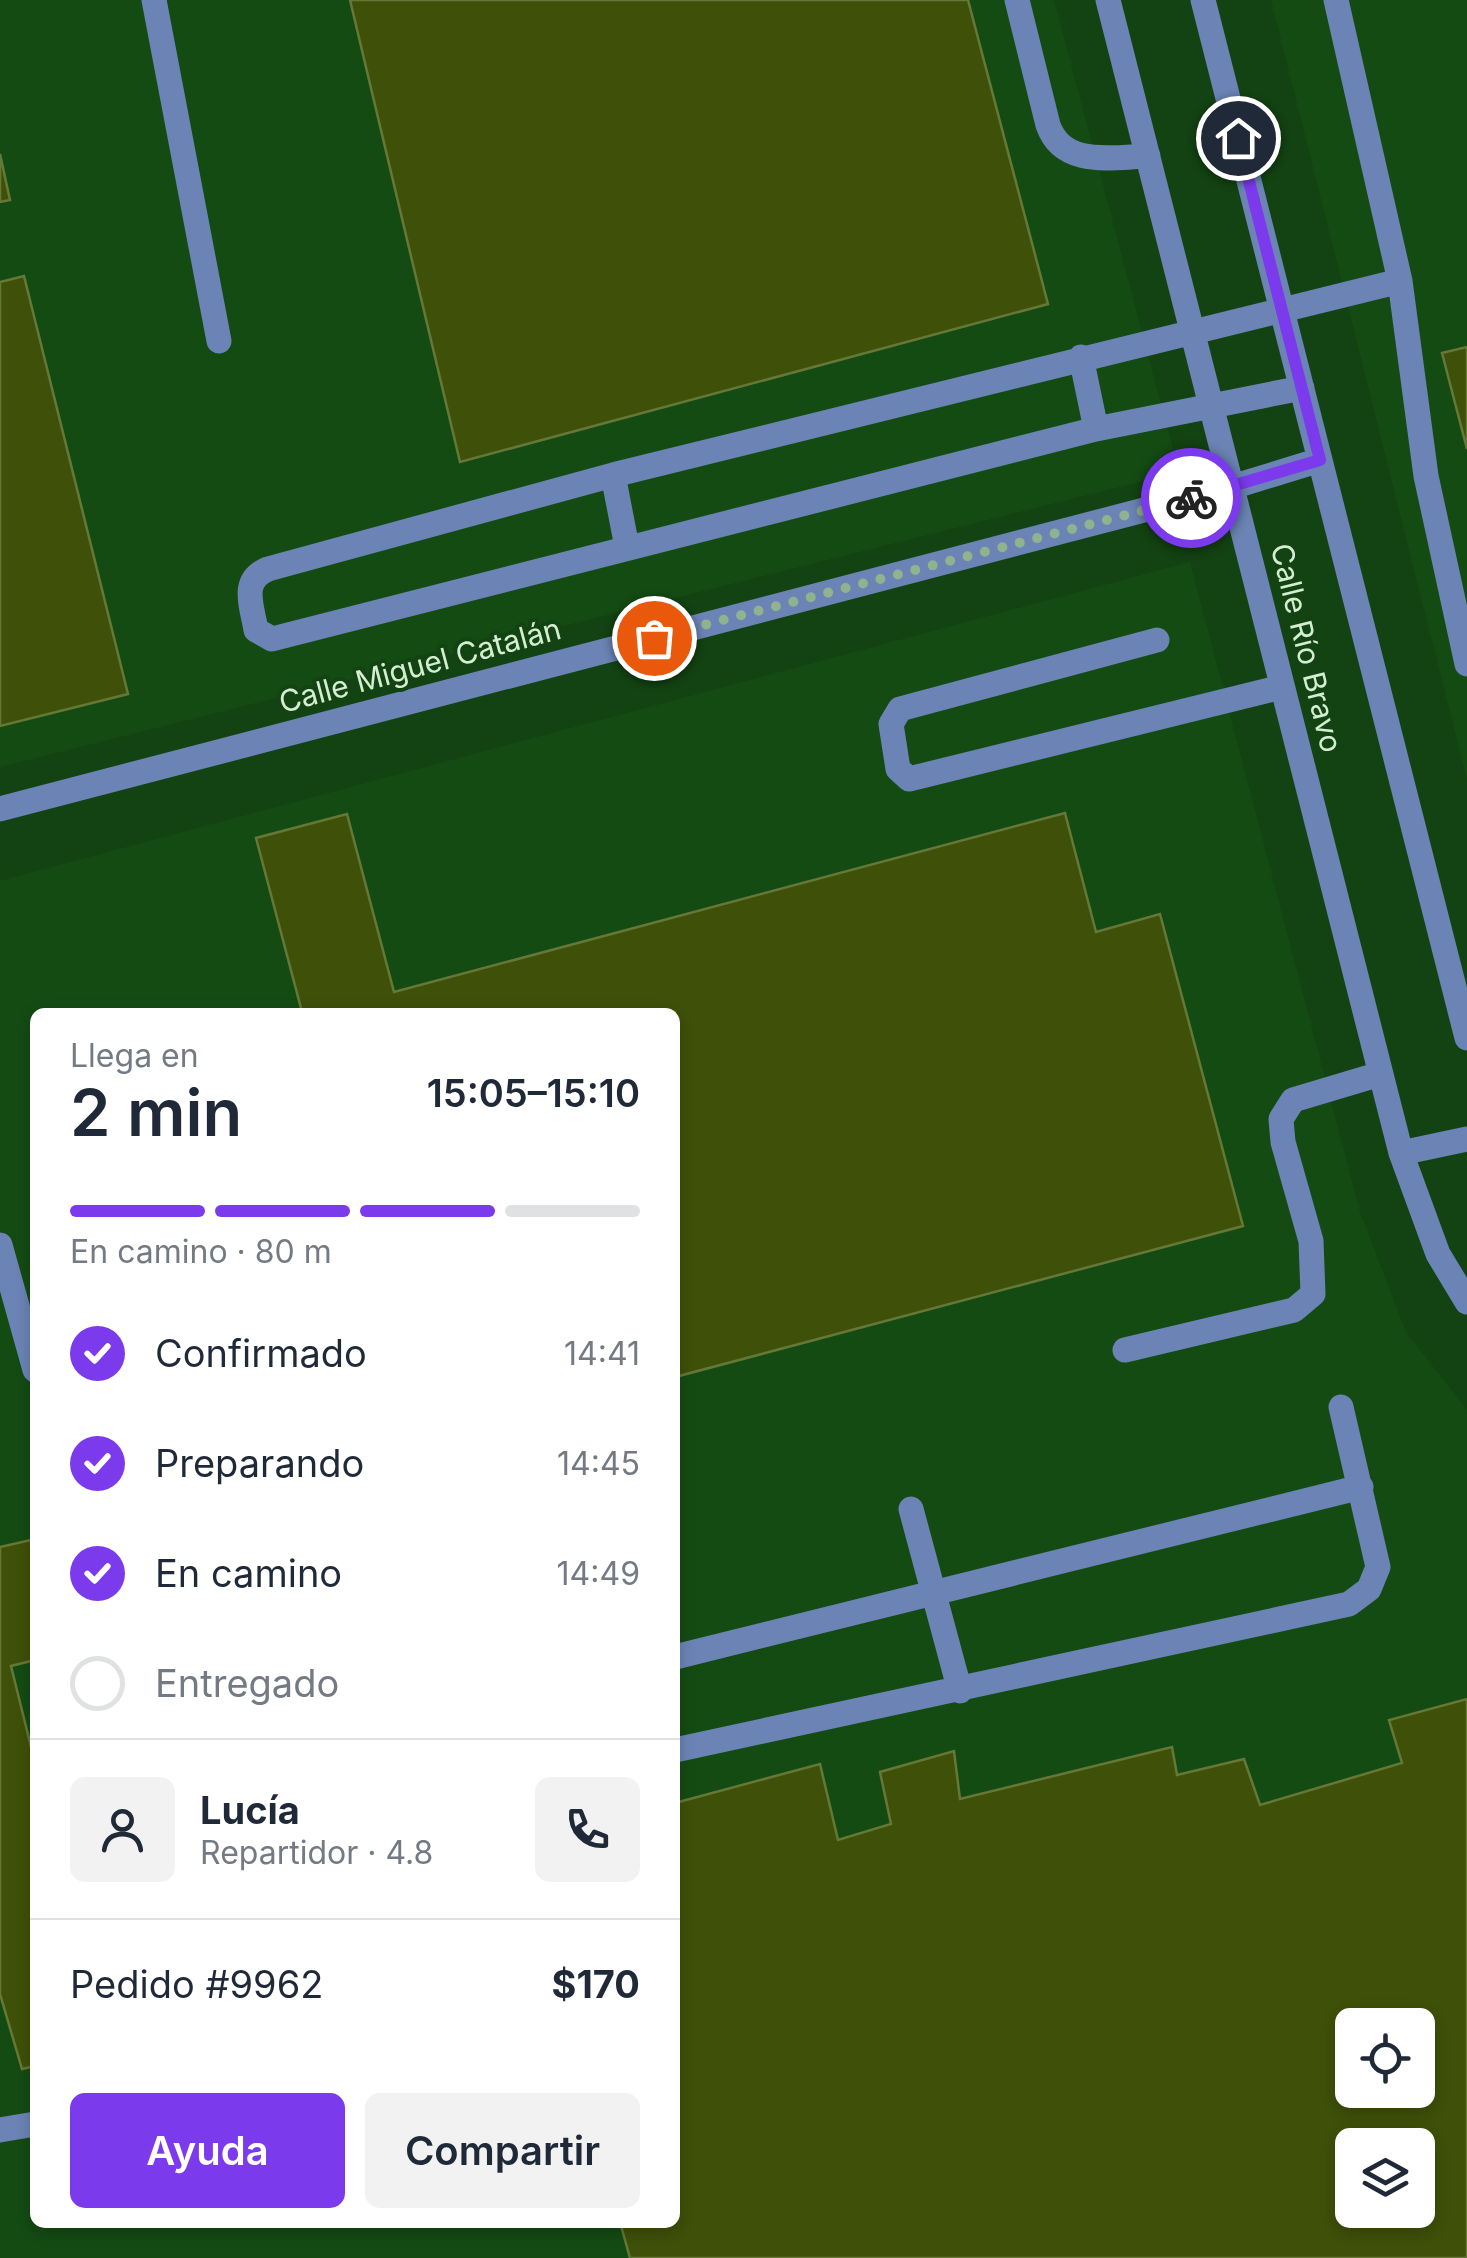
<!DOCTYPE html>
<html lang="es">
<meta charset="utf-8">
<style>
body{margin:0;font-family:Inter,sans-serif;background:#f2f2f3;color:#1f2937;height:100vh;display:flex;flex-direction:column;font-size:38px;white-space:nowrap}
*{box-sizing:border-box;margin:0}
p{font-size:32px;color:#747a83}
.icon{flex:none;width:55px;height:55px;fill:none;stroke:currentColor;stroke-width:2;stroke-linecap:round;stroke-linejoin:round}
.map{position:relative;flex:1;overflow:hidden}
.sheet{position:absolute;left:30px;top:1008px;width:650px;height:1220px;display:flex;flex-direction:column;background:#fff;border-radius:15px;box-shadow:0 5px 15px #0003}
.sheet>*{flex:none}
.tools{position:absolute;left:1335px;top:2008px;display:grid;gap:20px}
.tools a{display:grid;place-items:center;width:100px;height:100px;border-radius:15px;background:#fff;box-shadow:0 5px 15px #0003;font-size:50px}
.pin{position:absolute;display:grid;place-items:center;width:85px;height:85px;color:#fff;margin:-42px;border:5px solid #fff;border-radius:50%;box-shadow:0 2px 10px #0007}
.courier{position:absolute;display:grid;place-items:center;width:100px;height:100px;margin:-50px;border:8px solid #7c3aed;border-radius:50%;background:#fff;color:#222;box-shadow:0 2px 12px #0007}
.head em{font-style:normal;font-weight:600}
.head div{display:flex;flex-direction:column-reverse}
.head{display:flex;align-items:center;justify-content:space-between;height:170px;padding:0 40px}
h1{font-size:65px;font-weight:600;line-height:75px}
.bar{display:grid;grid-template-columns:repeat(4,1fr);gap:15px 10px;align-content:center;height:120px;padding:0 40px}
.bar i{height:12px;border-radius:8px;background:#e0e1e3}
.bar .selected{background:#7c3aed}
.bar p{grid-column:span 4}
.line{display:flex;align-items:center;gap:25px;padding:0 40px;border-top:2px solid #e0e1e3}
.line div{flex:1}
.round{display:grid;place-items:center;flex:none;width:105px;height:105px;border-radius:15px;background:#f2f2f3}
ol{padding:0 40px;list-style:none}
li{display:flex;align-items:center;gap:30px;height:110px}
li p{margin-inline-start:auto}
li .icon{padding:10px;border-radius:50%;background:#7c3aed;color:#fff;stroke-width:4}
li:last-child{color:#747a83}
li i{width:55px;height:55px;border:5px solid #e0e1e3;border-radius:50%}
.cta{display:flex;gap:20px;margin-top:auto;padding:20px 40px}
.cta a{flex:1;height:115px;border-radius:15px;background:#7c3aed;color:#fff;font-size:40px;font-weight:600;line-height:115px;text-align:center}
.cta a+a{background:#f2f2f3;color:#1f2937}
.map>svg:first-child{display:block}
.built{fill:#144b13;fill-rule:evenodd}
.building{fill:#3f5009;stroke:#657837;stroke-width:2.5;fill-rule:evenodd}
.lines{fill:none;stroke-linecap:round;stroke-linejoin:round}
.minor{stroke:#6b84b5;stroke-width:25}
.done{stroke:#90b28f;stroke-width:10;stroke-dasharray:0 18}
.route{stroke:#7c3aed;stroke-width:12}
.labels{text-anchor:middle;stroke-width:8;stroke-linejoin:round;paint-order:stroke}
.street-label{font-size:30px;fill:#d4eed2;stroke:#134312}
</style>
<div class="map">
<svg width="1467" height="2258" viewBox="0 0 1467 2258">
<rect width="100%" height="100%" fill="#134312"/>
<path class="built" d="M0 0H1054L1179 472 0 767Z
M1271 0H1467V780Z
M1190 562 1360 1212 1406 1332 1467 1410V2258H0V881ZM35 1012H675V2222H35ZM1352 2025H1418V2090H1352ZM1352 2145H1418V2210H1352Z"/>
<path class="building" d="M350 0H968L1048 304 460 462Z
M0 154 10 200 0 202Z
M24 276 128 694 0 726V282Z
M1467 347V449L1442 353Z
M1065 813 1096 932 1160 914 1243 1226 675 1377V1012H302L256 838 347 814 394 992Z
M35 1539V1660L11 1666 35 1763V2066L22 2069 0 1994V1547Z
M1467 1699V2258H630L620 2222H675V1803L820 1764 838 1840 891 1824 880 1772 954 1751 960 1799 1172 1747 1177 1775 1244 1759 1260 1805 1402 1763 1389 1720ZM1352 2025H1418V2090H1352ZM1352 2145H1418V2210H1352Z"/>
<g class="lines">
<path class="minor" d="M154 0 219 341
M1017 0 1048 125C1063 168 1112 157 1148 156
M1108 0 1401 1153 1438 1254 1467 1302
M1203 0 1467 1038
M1336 0 1400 281 1426 476 1467 664
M1081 357 1096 429 272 639 256 630C252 606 240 580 268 569L613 475 1400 281
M1096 429 1302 388
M613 475 627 547
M1157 640 900 709 891 724 898 769 909 779 1282 687
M0 809 1232 487 1320 460
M1401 1153 1467 1139
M0 1245 35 1370
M1125 1350 1294 1310 1313 1294 1311 1241 1283 1142 1281 1119 1293 1100 1380 1074
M911 1509 960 1691
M675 1657 1361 1487
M675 1750 1349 1604 1369 1589 1378 1567 1341 1407
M0 2130 35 2124"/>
</g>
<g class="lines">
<path class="done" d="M654 638 1191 498"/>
<path class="route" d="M1191 498 1320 460 1238 138"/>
</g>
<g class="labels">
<g class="street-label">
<text transform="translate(1306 648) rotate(76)" y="10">Calle Río Bravo</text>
<text transform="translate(420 666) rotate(-15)" y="10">Calle Miguel Catalán</text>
</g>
</g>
</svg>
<div class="tools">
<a><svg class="icon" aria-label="locate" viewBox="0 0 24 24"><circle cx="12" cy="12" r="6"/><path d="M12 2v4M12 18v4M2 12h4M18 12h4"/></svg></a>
<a><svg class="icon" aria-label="layers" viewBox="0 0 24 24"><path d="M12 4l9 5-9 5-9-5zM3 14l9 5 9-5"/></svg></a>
</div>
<div class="pin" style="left:654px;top:638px;background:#ea580c"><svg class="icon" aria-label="bag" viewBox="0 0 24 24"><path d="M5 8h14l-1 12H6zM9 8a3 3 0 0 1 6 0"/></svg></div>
<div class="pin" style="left:1238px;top:138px;background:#1f2937"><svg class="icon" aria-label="home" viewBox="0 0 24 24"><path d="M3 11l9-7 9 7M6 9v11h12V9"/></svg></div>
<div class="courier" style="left:1191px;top:498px"><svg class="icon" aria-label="bike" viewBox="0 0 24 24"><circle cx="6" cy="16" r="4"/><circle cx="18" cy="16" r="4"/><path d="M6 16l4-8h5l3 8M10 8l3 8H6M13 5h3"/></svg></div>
<section class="sheet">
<div class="head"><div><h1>2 min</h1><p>Llega en</p></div><em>15:05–15:10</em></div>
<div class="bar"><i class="selected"></i><i class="selected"></i><i class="selected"></i><i></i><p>En camino · 80 m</p></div>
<ol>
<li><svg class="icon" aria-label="check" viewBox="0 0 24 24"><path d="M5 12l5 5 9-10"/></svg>Confirmado<p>14:41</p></li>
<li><svg class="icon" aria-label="check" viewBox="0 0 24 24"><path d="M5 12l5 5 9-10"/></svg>Preparando<p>14:45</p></li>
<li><svg class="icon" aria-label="check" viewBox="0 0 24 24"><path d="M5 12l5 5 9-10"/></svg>En camino<p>14:49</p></li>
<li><i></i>Entregado</li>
</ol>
<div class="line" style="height:180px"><a class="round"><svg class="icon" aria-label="person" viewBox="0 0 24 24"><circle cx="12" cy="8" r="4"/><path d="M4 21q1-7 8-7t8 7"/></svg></a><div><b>Lucía</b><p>Repartidor · 4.8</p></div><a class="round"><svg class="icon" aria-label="phone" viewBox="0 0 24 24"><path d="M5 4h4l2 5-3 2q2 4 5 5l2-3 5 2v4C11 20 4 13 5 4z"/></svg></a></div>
<div class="line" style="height:130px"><div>Pedido #9962</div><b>$170</b></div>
<div class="cta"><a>Ayuda</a><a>Compartir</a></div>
</section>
</div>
